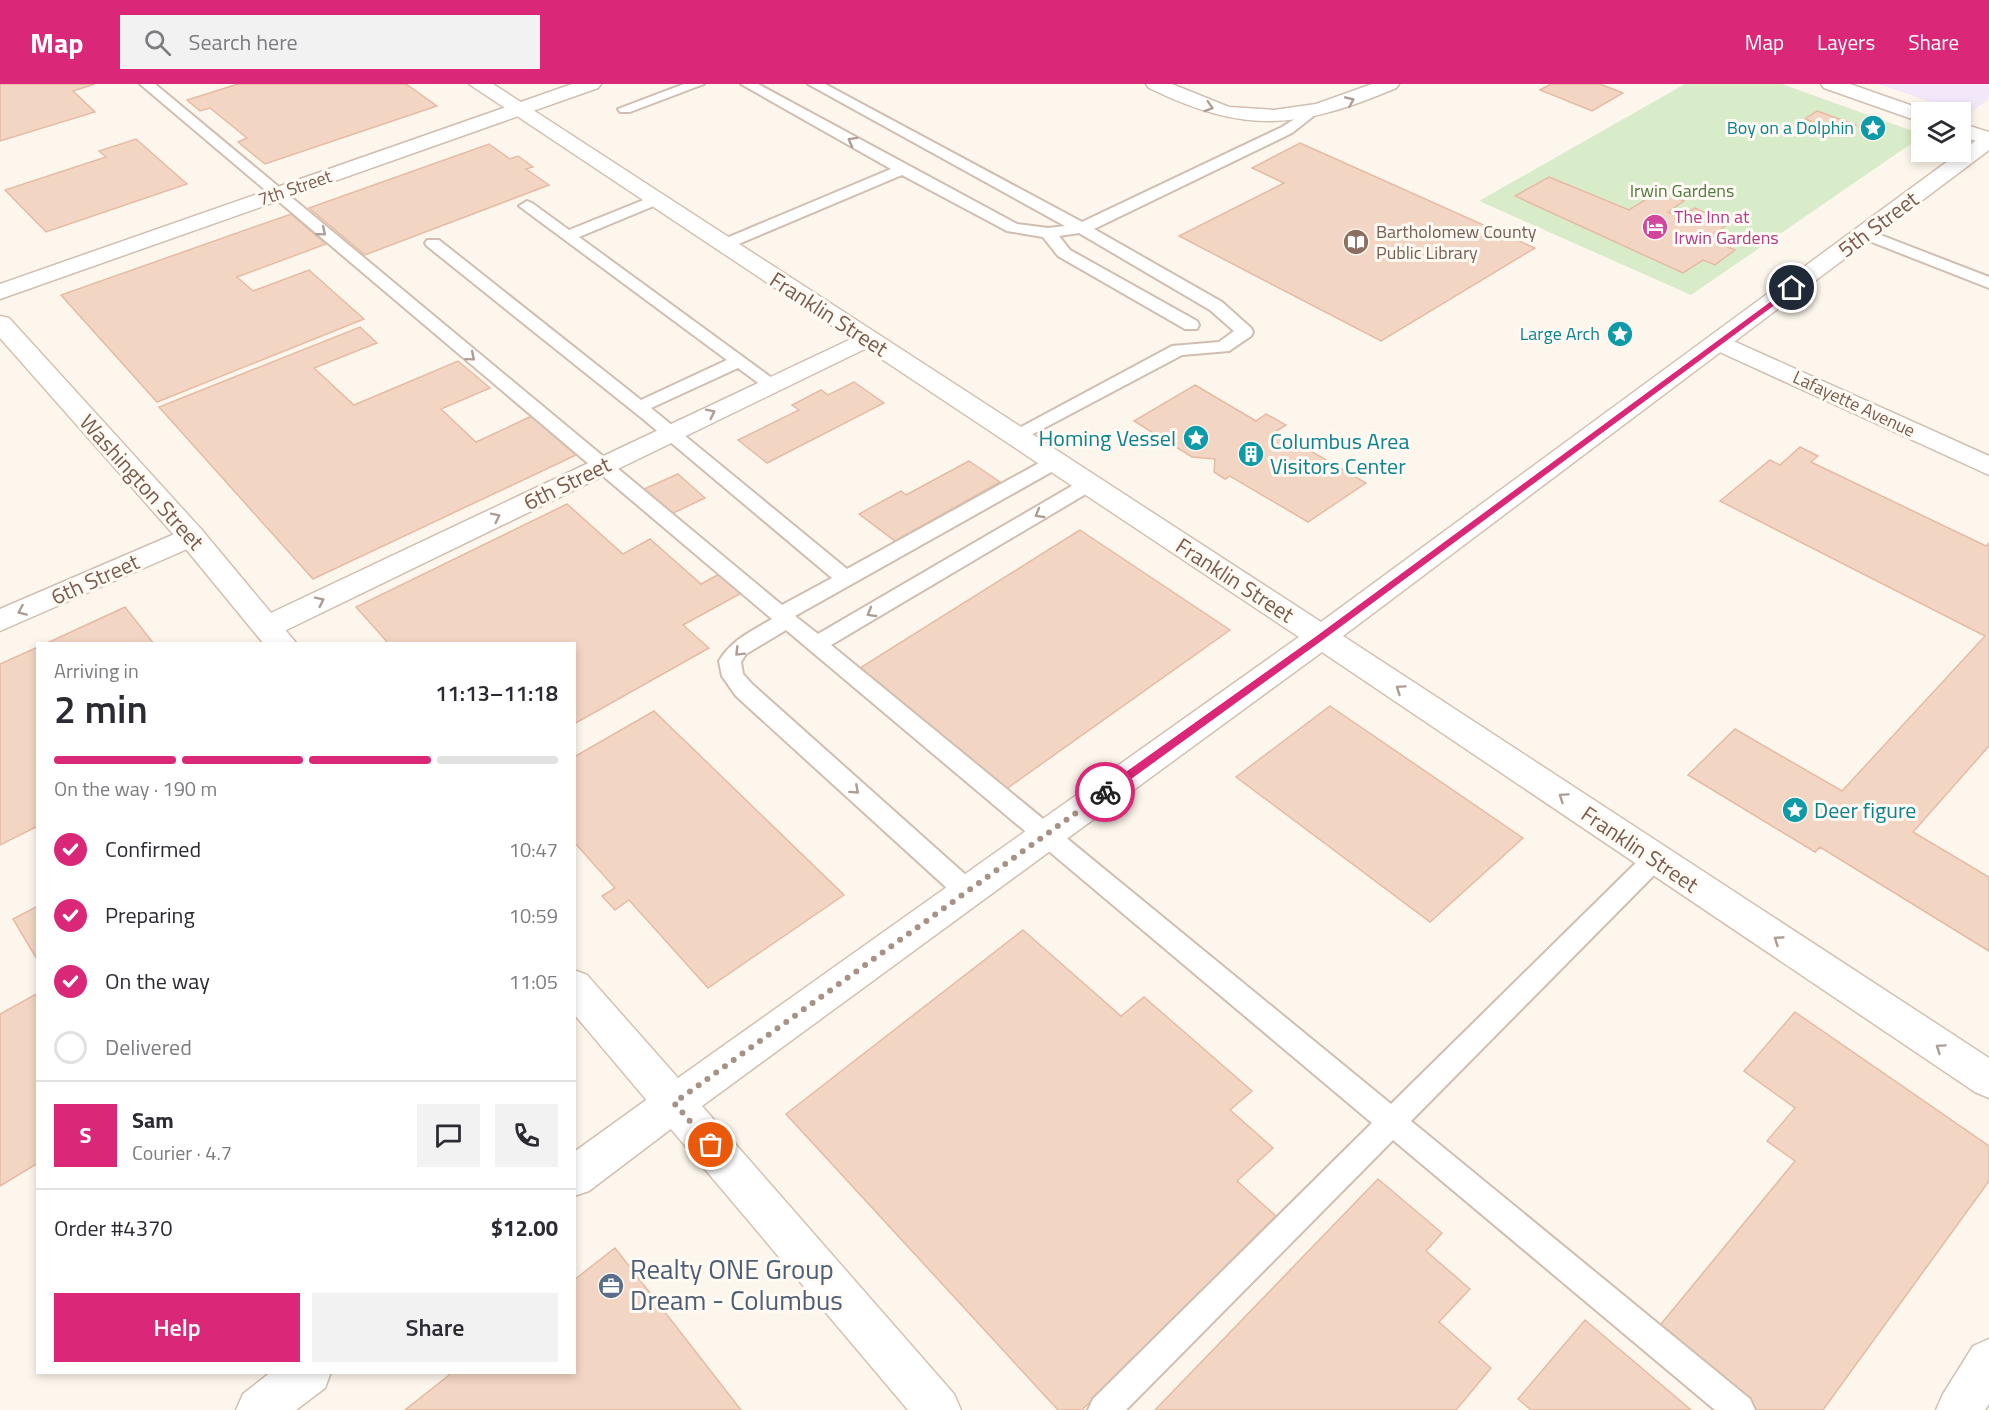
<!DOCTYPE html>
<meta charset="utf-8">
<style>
body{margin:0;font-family:"Titillium Web",sans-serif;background:#f2f2f3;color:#2b2b33;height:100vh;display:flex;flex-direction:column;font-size:22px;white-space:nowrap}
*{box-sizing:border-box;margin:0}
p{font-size:20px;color:#7c7c81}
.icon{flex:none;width:33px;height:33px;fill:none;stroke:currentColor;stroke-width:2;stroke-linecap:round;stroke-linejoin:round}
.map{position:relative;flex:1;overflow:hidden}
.side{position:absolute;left:36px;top:558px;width:540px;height:732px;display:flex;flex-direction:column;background:#fff;border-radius:0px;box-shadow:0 3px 9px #0003}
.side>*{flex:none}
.buttons{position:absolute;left:1911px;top:18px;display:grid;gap:12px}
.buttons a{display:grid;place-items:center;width:60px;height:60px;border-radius:0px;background:#fff;box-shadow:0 3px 9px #0003;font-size:30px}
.pin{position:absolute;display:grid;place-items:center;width:51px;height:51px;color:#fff;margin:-26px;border:3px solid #fff;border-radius:50%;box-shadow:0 2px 6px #0007}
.courier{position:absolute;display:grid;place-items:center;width:60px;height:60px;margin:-30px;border:4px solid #db2777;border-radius:50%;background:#fff;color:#222;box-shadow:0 2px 8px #0007}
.summary em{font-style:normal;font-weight:600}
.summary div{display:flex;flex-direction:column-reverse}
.summary{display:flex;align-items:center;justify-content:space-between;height:102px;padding:0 18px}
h1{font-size:39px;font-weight:600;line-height:45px}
.bar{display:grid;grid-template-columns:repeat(4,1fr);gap:9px 6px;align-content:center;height:72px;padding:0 18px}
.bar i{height:8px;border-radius:4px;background:#e1e1e2}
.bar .on{background:#db2777}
.bar p{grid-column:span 4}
.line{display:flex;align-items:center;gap:15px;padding:0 18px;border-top:2px solid #e1e1e2}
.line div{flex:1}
.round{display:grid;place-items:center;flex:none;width:63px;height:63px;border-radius:0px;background:#f2f2f3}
ol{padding:0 18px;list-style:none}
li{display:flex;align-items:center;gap:18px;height:66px}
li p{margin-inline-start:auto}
li .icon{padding:6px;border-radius:50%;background:#db2777;color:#fff;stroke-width:4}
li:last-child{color:#7c7c81}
li i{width:33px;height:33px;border:3px solid #e1e1e2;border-radius:50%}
.action{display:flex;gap:12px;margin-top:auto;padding:12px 18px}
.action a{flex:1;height:69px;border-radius:0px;background:#db2777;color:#fff;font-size:24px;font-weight:600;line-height:69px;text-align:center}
.action a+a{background:#f2f2f3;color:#2b2b33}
header{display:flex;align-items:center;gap:36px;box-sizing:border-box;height:84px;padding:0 30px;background:#db2777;color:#fff}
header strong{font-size:28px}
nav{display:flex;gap:33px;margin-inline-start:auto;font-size:21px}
.search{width:420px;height:54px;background:#f2f2f3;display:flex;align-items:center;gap:15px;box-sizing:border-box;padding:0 21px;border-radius:0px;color:#7c7c81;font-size:22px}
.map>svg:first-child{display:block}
.education{fill:#f3e8fa}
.green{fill:#d8ecc9}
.building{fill:#f3d5c3;stroke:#e6bba3;stroke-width:1.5}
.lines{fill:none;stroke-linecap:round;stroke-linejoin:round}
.lane-casing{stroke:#d1beb0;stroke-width:4}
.street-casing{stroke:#d1beb0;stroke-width:3}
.secondary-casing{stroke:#d6c0b0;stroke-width:3}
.lane{fill:#fff;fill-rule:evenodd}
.street{fill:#fff;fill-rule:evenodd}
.secondary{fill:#fff;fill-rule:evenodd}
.oneway{stroke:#af9d94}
.route{fill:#db2777}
.done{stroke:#a89285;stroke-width:6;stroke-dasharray:0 10.8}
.labels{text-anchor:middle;stroke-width:6;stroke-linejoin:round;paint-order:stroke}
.far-culture-label{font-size:18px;fill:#0d838f;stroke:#fffaf3;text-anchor:end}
.far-street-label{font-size:18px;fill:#7a5c4d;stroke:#fffaf3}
.far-park-label{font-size:18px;fill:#537a41;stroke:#fffaf3}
.far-hotel-label{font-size:18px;fill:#b23c85;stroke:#fffaf3;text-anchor:start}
.far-education-label{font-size:18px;fill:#785e54;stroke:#fffaf3;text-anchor:start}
.street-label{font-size:22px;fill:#7a5c4d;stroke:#fffaf3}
.culture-label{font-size:22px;fill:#0d838f;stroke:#fffaf3;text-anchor:start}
.near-service-label{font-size:27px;fill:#4e5e75;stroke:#fffaf3;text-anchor:start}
</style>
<header>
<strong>Map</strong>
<div class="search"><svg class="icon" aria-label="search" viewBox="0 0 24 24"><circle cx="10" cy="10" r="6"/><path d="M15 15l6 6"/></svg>Search here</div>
<nav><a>Map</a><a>Layers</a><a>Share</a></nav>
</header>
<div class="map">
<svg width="1989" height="1326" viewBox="0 0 1989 1326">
<rect width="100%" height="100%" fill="#fdf6ec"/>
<path class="education" d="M1879 0H1989V15L1967 31Z"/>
<path class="green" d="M1685 0H1782L1921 50V53L1691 211 1479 117Z"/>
<path class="building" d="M0 0H95L73 7 95 28 0 57Z
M238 0H406L437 22 265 80 238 58 247 54 210 24 200 27 187 16Z
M1551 0H1600L1623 9 1592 27 1540 6Z
M1817 27 1856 41 1844 49 1805 35Z
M136 55 187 100 46 148 5 106 106 73 99 67Z
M1300 59 1535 164 1381 257 1179 152 1284 99 1252 84Z
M489 60 510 75 518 72 533 83 526 85 549 101 365 171 309 124Z
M1549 93 1629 126 1659 107 1684 117 1668 128 1680 133 1695 124 1730 139 1716 148 1737 157 1728 163 1735 166 1715 181 1703 176 1683 189 1515 112Z
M291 130 326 160 237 193 253 207 309 186 364 235 157 318 61 211Z
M360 243 377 259 314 284 354 321 458 277 490 304 441 325 476 358 532 332 576 371 313 495 159 323Z
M854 298 884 319 767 379 738 356 799 326 792 321 821 306 828 311Z
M1195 301 1256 337 1266 330 1286 341 1275 348 1288 356 1284 358 1299 366 1304 363 1366 399 1308 438 1230 392 1225 395 1214 388 1215 375 1192 373 1134 337Z
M1800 363 1818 372 1811 378 1986 462 1989 459V662L1913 748 1989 793V867L1820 763 1815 768 1688 691 1735 645 1842 707 1985 552 1720 417 1770 376 1780 381Z
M969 377 1000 398 895 457 859 430 901 407 906 411Z
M678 390 705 414 671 430 644 405Z
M567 420 623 470 650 455 701 500 723 488 745 507 683 541 709 564 574 640V560H389L356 523Z
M1080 446 1230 546 1002 708 855 587Z
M125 523 154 560H45Z
M38 563V742L0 761V580Z
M1330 622 1523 754 1430 838 1236 693Z
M654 627 844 811 708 904 629 816 615 826 602 812 615 804 574 758V673Z
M38 822V877L13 835Z
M1023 846 1121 932 1144 913 1252 1007 1230 1026 1273 1064 1237 1097 1276 1132 1082 1326H1058L786 1030Z
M38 909V1079L0 1102V930Z
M1795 928 1989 1062V1097L1823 1326H1754L1657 1245 1795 1077 1767 1057 1795 1024 1744 987Z
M1378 1095 1442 1149 1426 1167 1470 1205 1439 1238 1491 1284 1456 1326H1155Z
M615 1164 741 1326H405L453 1288H574V1196Z
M1585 1236 1691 1326H1531L1518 1315Z"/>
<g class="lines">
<g class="lane-casing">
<path id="lane" d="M140 0H155L782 521 832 494 643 335 427 162 425 159 427 156H439L641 316 727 276 519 122 527 117 532 119 569 146 651 113H661L664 116 661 119 579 153 780 300 777 304H765L738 284 651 324 847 485 1048 374H1062L1064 378 1062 382 795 532 818 550 1082 396H1096L1098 400 1096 404 831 561 1391 1020 1647 768 1655 765 1663 768 1667 775 1663 782 1411 1037 1750 1315 1755 1326H1715L1393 1056 1126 1326H1088L1093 1315 1372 1039 786 546 746 570 741 578 743 590 752 600 977 801 980 808 977 815 968 818 959 815 736 612 722 592 719 577C731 556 752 547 772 535Z
M684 0H704L630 28H620L618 25Z
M741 0H758L1017 140 1048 144 1065 142 808 0H825L1082 138 1282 43 1309 26 1316 30 1292 49 1094 145 1222 218 1251 244 1253 248 1251 252 1229 267 1182 271 1016 359 1010 357 1007 353 1010 349 1172 262 1219 258 1234 247 1210 226 1079 149 1059 152 1070 166 1197 237 1199 241 1197 245H1185L1058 172 1043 153 1007 147 902 91 729 164H717L715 161 717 158 891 85Z
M1865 145 1989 193V204L1859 153 1857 150Z"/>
</g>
<g class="street-casing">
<path id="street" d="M572 0H601L598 4 0 215V200Z
M1146 0H1172L1229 23 1274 26 1316 20 1372 0H1399L1396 4C1299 45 1246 51 1149 4Z
M1821 0H1850L1930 28H1922V38L1915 36 1824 4Z
M1960 39 1989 48V61L1960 52Z
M866 248 875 250 878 255 875 260 278 550 267 554 256 550 252 543 256 536Z
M1720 251 1989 372V391L1711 264 1707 259 1711 254Z
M191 443 201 445 205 452 201 459 0 547V525Z
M674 1001 688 1006 694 1019 688 1032 589 1107 574 1112V1068L660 1006Z
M1989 1255V1320L1985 1326H1936L1943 1310 1973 1262Z
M271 1288H331L325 1304 296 1326H236L243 1310Z"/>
</g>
<g class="secondary-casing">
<path id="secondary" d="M469 0H493L1321 538 1982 52 1989 50V66L1343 552 1989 974V1014L1975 1008 1322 568 702 1022 954 1310 961 1326H908L574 930V886L587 891 678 994 1299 553Z
M0 232 9 234 201 445 297 560H264L181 459 0 254Z"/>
</g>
<use href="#lane" class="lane"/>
<use href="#street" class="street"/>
<use href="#secondary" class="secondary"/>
</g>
<defs><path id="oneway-chevron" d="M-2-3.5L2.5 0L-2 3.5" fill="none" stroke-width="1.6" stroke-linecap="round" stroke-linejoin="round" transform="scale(1.5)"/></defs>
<g class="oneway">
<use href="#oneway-chevron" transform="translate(1350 17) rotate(-23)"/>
<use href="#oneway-chevron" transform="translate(1209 23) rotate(17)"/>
<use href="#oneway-chevron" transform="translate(852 57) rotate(-151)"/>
<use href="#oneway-chevron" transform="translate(322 148) rotate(40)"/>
<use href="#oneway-chevron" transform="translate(471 273) rotate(40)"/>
<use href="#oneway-chevron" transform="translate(711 329) rotate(-26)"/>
<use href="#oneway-chevron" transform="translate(1039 430) rotate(150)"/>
<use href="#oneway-chevron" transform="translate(496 433) rotate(-26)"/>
<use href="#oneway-chevron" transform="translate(320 517) rotate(-26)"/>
<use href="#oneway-chevron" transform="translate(22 527) rotate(156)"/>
<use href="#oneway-chevron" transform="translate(871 529) rotate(150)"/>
<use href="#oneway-chevron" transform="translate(739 568) rotate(135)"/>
<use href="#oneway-chevron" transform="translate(1400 605) rotate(-146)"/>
<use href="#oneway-chevron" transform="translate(855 706) rotate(42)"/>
<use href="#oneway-chevron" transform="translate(1563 713) rotate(-146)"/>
<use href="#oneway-chevron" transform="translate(1778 856) rotate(-146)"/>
<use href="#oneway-chevron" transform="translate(1940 964) rotate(-146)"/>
</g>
<path class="route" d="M1792 202 1795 206 1324 555 1109 711H1102V705L1318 551Z"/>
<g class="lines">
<path class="done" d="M711 1061 674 1019 1105 708"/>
</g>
<defs>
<g id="sight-disc" transform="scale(1.35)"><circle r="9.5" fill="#0f9aa8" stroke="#fffaf3"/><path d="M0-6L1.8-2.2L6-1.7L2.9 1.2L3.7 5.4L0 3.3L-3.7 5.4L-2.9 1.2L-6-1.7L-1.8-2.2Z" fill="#fff"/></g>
<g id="hotel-disc" transform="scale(1.35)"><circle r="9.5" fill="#d1479c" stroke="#fffaf3"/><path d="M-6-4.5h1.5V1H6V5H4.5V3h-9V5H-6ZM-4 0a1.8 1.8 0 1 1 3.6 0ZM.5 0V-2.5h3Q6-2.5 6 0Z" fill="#fff"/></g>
<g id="library-disc" transform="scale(1.35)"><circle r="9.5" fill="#8d6e63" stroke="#fffaf3"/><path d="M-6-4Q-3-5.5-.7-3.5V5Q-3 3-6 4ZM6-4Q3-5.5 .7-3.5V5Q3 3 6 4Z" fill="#fff"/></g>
<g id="building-disc" transform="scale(1.35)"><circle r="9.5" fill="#0f9aa8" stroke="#fffaf3"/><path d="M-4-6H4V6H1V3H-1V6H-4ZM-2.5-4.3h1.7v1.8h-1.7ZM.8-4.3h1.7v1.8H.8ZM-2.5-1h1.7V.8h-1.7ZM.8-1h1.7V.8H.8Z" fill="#fff"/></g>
<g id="office-disc" transform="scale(1.35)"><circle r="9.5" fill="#5c6f8a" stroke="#fffaf3"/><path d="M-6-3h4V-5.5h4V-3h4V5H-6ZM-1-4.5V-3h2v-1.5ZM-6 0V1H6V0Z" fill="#fff"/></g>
</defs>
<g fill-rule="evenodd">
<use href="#sight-disc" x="1873" y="44"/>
<use href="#hotel-disc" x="1655" y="143"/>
<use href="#library-disc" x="1356" y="158"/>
<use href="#sight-disc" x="1620" y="250"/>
<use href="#sight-disc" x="1196" y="354"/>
<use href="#building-disc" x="1251" y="370"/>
<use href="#sight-disc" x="1795" y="726"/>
<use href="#office-disc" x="611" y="1202"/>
</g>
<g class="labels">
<g class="far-culture-label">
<text x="1854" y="50">Boy on a Dolphin</text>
<text x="1600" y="256">Large Arch</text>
</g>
<g class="far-street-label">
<text transform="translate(295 104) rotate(-19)" y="6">7th Street</text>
<text transform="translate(1854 320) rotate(25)" y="6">Lafayette Avenue</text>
</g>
<g class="far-park-label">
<text x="1682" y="113">Irwin Gardens</text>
</g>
<g class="far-hotel-label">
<text x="1674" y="139">The Inn at<tspan x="1674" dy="21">Irwin Gardens</tspan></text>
</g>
<g class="far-education-label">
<text x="1376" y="154">Bartholomew County<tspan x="1376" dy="21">Public Library</tspan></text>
</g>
<g class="street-label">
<text transform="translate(1878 140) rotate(-37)" y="8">5th Street</text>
<text transform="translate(829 230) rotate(33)" y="8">Franklin Street</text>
<text transform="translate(142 398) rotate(48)" y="8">Washington Street</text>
<text transform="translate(567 399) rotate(-26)" y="8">6th Street</text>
<text transform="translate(95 495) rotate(-24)" y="8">6th Street</text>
<text transform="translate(1235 496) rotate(33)" y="8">Franklin Street</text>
<text transform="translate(1640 765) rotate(34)" y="8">Franklin Street</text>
</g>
<g class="culture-label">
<text x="1176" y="362" text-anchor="end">Homing Vessel</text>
<text x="1270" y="365">Columbus Area<tspan x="1270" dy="25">Visitors Center</tspan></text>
<text x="1814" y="734">Deer figure</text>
</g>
<g class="near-service-label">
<text x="630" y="1195">Realty ONE Group<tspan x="630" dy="31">Dream - Columbus</tspan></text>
</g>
</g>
</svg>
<div class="buttons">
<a><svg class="icon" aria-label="layers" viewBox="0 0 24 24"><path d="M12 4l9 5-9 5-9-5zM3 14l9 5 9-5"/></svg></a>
</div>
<div class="pin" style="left:711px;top:1061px;background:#ea580c"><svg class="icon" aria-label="bag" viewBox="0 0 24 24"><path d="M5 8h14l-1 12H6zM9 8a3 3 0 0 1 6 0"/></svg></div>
<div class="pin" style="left:1792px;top:204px;background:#1f2937"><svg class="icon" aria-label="home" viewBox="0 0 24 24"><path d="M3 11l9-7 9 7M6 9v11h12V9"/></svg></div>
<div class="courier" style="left:1105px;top:708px"><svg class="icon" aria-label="bike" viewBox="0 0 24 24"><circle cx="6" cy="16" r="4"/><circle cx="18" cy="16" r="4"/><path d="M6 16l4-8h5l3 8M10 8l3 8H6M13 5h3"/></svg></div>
<section class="side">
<div class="summary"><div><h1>2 min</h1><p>Arriving in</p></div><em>11:13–11:18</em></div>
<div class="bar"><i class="on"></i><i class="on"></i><i class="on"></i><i></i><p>On the way · 190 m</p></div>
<ol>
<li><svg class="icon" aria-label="check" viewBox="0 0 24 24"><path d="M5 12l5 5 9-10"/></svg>Confirmed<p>10:47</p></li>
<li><svg class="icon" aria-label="check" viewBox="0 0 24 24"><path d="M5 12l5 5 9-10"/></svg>Preparing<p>10:59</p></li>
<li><svg class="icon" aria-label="check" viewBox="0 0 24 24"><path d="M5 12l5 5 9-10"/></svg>On the way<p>11:05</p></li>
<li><i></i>Delivered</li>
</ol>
<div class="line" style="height:108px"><b class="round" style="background:#db2777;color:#fff">S</b><div><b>Sam</b><p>Courier · 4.7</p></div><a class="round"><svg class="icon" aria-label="chat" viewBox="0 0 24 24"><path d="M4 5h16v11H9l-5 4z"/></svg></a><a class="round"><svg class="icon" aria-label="phone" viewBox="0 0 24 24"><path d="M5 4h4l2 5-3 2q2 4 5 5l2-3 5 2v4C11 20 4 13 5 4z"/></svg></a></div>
<div class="line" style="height:78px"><div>Order #4370</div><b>$12.00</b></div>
<div class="action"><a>Help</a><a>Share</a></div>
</section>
</div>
